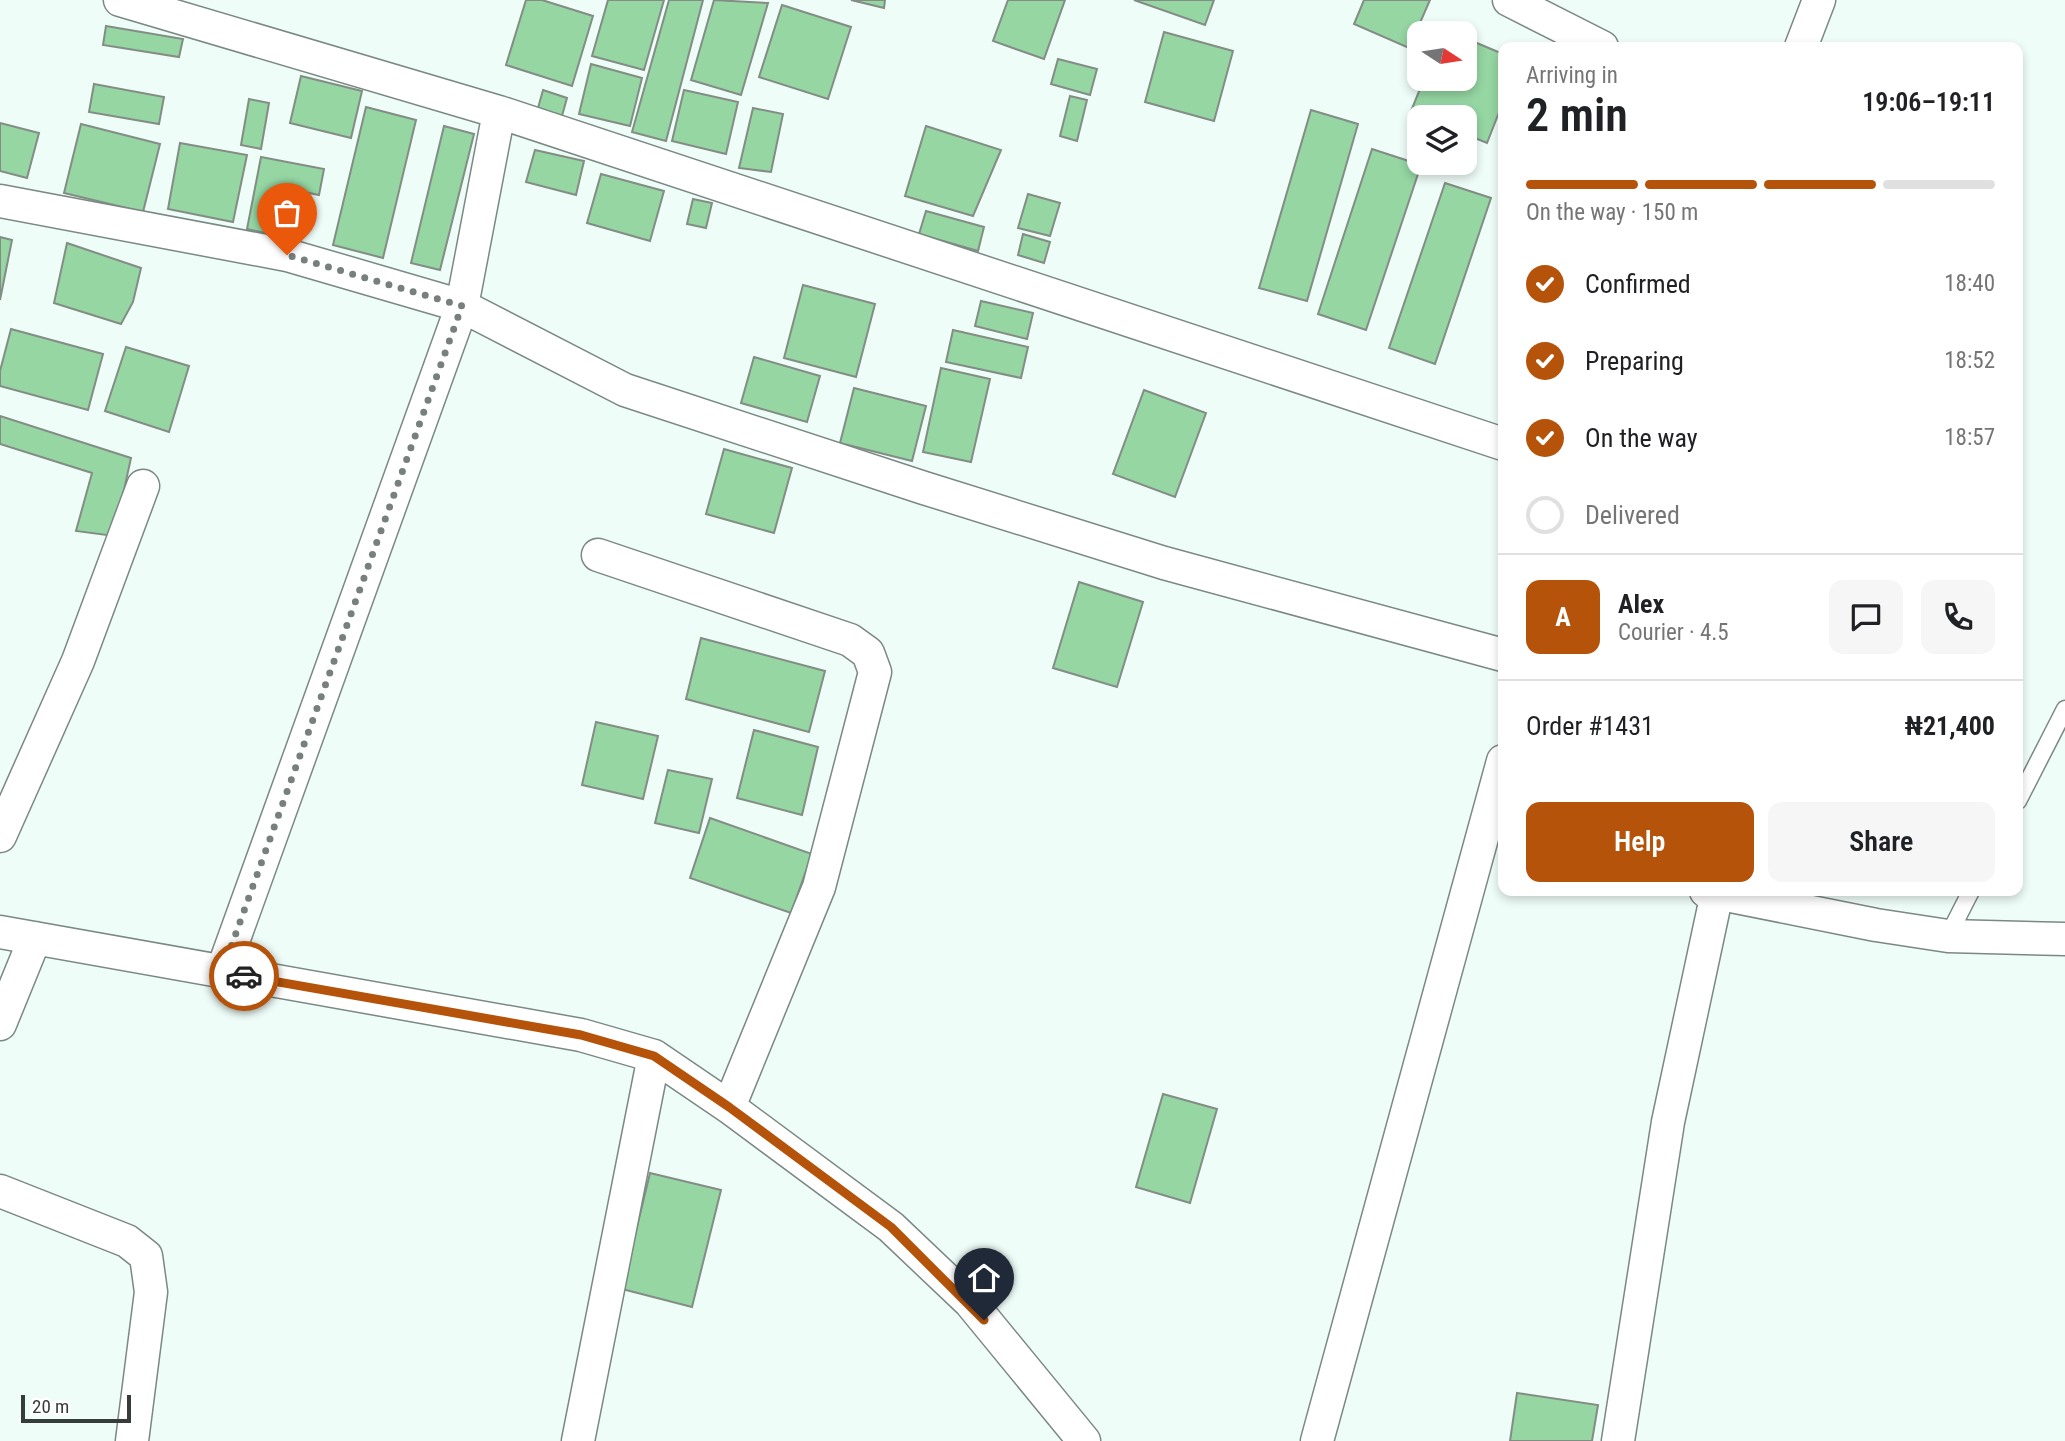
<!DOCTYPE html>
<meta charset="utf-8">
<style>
body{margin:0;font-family:"Roboto Condensed",sans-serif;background:#f6f6f6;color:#202124;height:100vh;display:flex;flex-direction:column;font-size:26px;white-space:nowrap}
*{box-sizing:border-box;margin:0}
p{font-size:23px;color:#757577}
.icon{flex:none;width:38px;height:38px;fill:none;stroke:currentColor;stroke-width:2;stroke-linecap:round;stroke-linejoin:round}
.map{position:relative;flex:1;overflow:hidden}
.drawer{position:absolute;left:1498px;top:42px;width:525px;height:854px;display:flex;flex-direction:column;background:#fff;border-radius:14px;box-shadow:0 4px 10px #0003}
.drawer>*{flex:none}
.needle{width:46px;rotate:102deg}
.buttons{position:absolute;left:1407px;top:21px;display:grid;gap:14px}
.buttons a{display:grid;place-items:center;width:70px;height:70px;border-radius:14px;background:#fff;box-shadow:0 4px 10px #0003;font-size:35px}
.scale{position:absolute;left:21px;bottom:18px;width:110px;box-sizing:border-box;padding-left:7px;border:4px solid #363c3a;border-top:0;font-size:19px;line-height:24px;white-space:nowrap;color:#363c3a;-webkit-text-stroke:5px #fff;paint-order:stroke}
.pin{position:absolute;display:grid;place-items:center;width:60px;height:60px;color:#fff;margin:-72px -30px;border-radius:50% 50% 50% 0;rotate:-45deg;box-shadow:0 0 7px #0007}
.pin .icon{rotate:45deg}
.courier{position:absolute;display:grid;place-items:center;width:70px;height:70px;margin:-35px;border:5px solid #b45309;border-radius:50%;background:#fff;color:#222;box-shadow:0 2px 9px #0007}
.summary em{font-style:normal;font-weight:600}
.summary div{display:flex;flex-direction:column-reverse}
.summary{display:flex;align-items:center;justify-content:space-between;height:119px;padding:0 28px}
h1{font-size:46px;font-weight:600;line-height:52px}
.bar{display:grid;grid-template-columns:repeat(4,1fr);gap:10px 7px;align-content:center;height:84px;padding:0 28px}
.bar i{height:9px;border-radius:5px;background:#e0e0e0}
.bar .active{background:#b45309}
.bar p{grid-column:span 4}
.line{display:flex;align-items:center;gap:18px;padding:0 28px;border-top:2px solid #e0e0e0}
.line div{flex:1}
.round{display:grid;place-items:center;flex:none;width:74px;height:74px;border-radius:14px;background:#f6f6f6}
ol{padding:0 28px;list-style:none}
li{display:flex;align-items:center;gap:21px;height:77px}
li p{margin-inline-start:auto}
li .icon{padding:7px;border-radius:50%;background:#b45309;color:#fff;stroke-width:4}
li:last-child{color:#757577}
li i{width:38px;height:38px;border:4px solid #e0e0e0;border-radius:50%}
.action{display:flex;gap:14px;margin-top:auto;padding:14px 28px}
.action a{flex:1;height:80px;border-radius:14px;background:#b45309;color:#fff;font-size:28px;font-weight:600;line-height:80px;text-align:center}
.action a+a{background:#f6f6f6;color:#202124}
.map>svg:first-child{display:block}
.building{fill:#95d6a3;stroke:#838d85;stroke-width:2}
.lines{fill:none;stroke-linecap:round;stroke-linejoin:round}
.service-casing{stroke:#7b8884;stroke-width:19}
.minor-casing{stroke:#7b8884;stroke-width:35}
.service{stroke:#fff;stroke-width:16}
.minor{stroke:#fff;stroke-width:32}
.done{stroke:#77807d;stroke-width:7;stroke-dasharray:0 12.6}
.route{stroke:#b45309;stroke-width:9}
</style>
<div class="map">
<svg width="2065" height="1441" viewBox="0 0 2065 1441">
<rect width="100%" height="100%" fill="#effdf9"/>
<path class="building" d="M526 0H542L593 16 572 86 506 65Z
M608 0H664L644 70 592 56Z
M669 0H703L666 141 632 132Z
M714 0 768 3 741 95 691 80Z
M851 0H885L884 8Z
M1008 0H1065L1044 59 993 41Z
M1134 0H1214L1205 25Z
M1364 0H1430L1409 48 1354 24Z
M782 5 851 27 828 99 759 77Z
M106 26 183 39 179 57 103 45Z
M1164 32 1233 51 1214 121 1145 102Z
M1465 38 1503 54V102L1487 143 1465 134V117H1425L1411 111 1424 79H1465Z
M1058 59 1097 69 1090 95 1051 84Z
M591 64 642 78 630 126 579 114Z
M301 76 362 91 351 138 290 123Z
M94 84 164 97 159 124 89 112Z
M543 90 567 98 562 116 538 108Z
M684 90 738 102 726 154 672 141Z
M1070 96 1087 100 1077 141 1060 136Z
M249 99 269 103 261 149 241 145Z
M366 107 416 120 383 258 333 245Z
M753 108 783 114 771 172 739 168Z
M1311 110 1358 124 1307 301 1259 288Z
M0 123 39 133 27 178 0 171Z
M81 124 160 144 143 212 64 193Z
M444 126 474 134 440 270 411 263Z
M926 126 1001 150 973 216 905 196Z
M180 143 247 155 233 222 168 209Z
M1372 149 1421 165 1366 330 1318 314Z
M535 150 584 161 576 195 526 182Z
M261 157 324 169 319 195 284 188 275 235 247 229Z
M601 174 664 191 650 241 587 223Z
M1445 183 1491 198 1435 364 1389 348Z
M1028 194 1060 203 1050 236 1018 228Z
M693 199 712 203 706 228 687 224Z
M926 211 984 227 978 251 919 234Z
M1023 234 1050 242 1044 263 1018 255Z
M0 237 12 240 0 300Z
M67 243 141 268 133 302 121 324 54 303Z
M803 285 875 304 856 377 784 358Z
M981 301 1033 313 1027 339 975 326Z
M11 329 103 354 88 410 0 386V371Z
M953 330 1028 347 1021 378 946 362Z
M126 347 189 366 169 432 105 411Z
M754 357 820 376 807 422 741 403Z
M941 368 990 379 971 462 923 452Z
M854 388 926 406 912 461 840 443Z
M1144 390 1206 413 1175 497 1113 474Z
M0 416 131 458 114 536 76 531 92 473 0 444Z
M724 449 792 468 774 533 706 514Z
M1079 582 1143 602 1117 687 1053 668Z
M701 638 825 671 809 732 686 699Z
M596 722 658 736 643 799 582 785Z
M754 730 818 747 802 815 737 798Z
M668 770 712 779 699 833 655 823Z
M710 818 812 854 791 913 690 878Z
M1163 1094 1217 1109 1190 1203 1136 1187Z
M650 1173 721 1190 692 1307 622 1289Z
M1517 1393 1598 1405 1592 1441H1510Z"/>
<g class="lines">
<g class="service-casing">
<path id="service" d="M2018 801 2065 709
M1948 936 1971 891"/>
</g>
<g class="minor-casing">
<path id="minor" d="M120 0 499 112 1503 444
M1509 0 1602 47
M1801 47 1819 0
M0 201 287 255 462 306 625 390 924 488 1164 563 1503 655
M598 555 850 640 868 653 875 672 819 887 729 1107
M0 836 78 661 143 486
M1706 891 1876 925 1948 936 2065 939
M0 932 581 1035 654 1056 729 1107 891 1227 970 1302 1084 1441
M222 972 462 306 499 112
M0 1024 35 938
M0 1191 127 1241 146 1256 151 1292 132 1441
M578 1441 654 1056
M1317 1441 1503 761
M1618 1441 1668 1122 1717 893"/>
</g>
<use href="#service" class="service"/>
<use href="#minor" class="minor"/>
</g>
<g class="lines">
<path class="done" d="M244 976 222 972 462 306 287 255"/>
<path class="route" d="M244 976 581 1035 654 1056 729 1107 891 1227 984 1320"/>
</g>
</svg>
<div class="buttons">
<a><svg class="needle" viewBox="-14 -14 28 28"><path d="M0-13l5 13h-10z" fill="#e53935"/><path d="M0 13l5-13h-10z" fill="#757577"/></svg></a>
<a><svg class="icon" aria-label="layers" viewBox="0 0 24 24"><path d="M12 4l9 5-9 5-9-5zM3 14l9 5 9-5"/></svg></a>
</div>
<div class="scale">20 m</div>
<div class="pin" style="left:287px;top:255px;background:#ea580c"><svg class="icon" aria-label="bag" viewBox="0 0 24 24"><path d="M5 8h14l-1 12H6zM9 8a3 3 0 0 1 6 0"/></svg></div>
<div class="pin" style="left:984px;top:1320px;background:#1f2937"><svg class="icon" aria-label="home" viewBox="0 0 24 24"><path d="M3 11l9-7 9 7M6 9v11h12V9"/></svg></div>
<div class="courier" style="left:244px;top:976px"><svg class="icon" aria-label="car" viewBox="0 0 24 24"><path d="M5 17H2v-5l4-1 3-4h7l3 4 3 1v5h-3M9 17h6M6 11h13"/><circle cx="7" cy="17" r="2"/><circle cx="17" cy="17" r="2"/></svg></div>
<section class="drawer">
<div class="summary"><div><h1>2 min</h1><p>Arriving in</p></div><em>19:06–19:11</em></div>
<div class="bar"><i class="active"></i><i class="active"></i><i class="active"></i><i></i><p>On the way · 150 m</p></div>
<ol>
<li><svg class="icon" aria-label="check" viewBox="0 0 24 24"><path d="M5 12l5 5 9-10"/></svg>Confirmed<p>18:40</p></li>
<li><svg class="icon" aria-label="check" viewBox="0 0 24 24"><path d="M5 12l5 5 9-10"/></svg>Preparing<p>18:52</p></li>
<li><svg class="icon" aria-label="check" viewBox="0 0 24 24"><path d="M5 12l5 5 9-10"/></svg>On the way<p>18:57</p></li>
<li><i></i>Delivered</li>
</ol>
<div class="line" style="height:126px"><b class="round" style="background:#b45309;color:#fff">A</b><div><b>Alex</b><p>Courier · 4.5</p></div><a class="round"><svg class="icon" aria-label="chat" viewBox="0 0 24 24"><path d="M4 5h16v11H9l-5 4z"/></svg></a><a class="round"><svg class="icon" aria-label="phone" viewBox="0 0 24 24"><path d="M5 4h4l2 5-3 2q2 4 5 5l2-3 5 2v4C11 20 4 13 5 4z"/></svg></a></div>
<div class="line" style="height:91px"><div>Order #1431</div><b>₦21,400</b></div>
<div class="action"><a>Help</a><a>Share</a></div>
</section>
</div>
